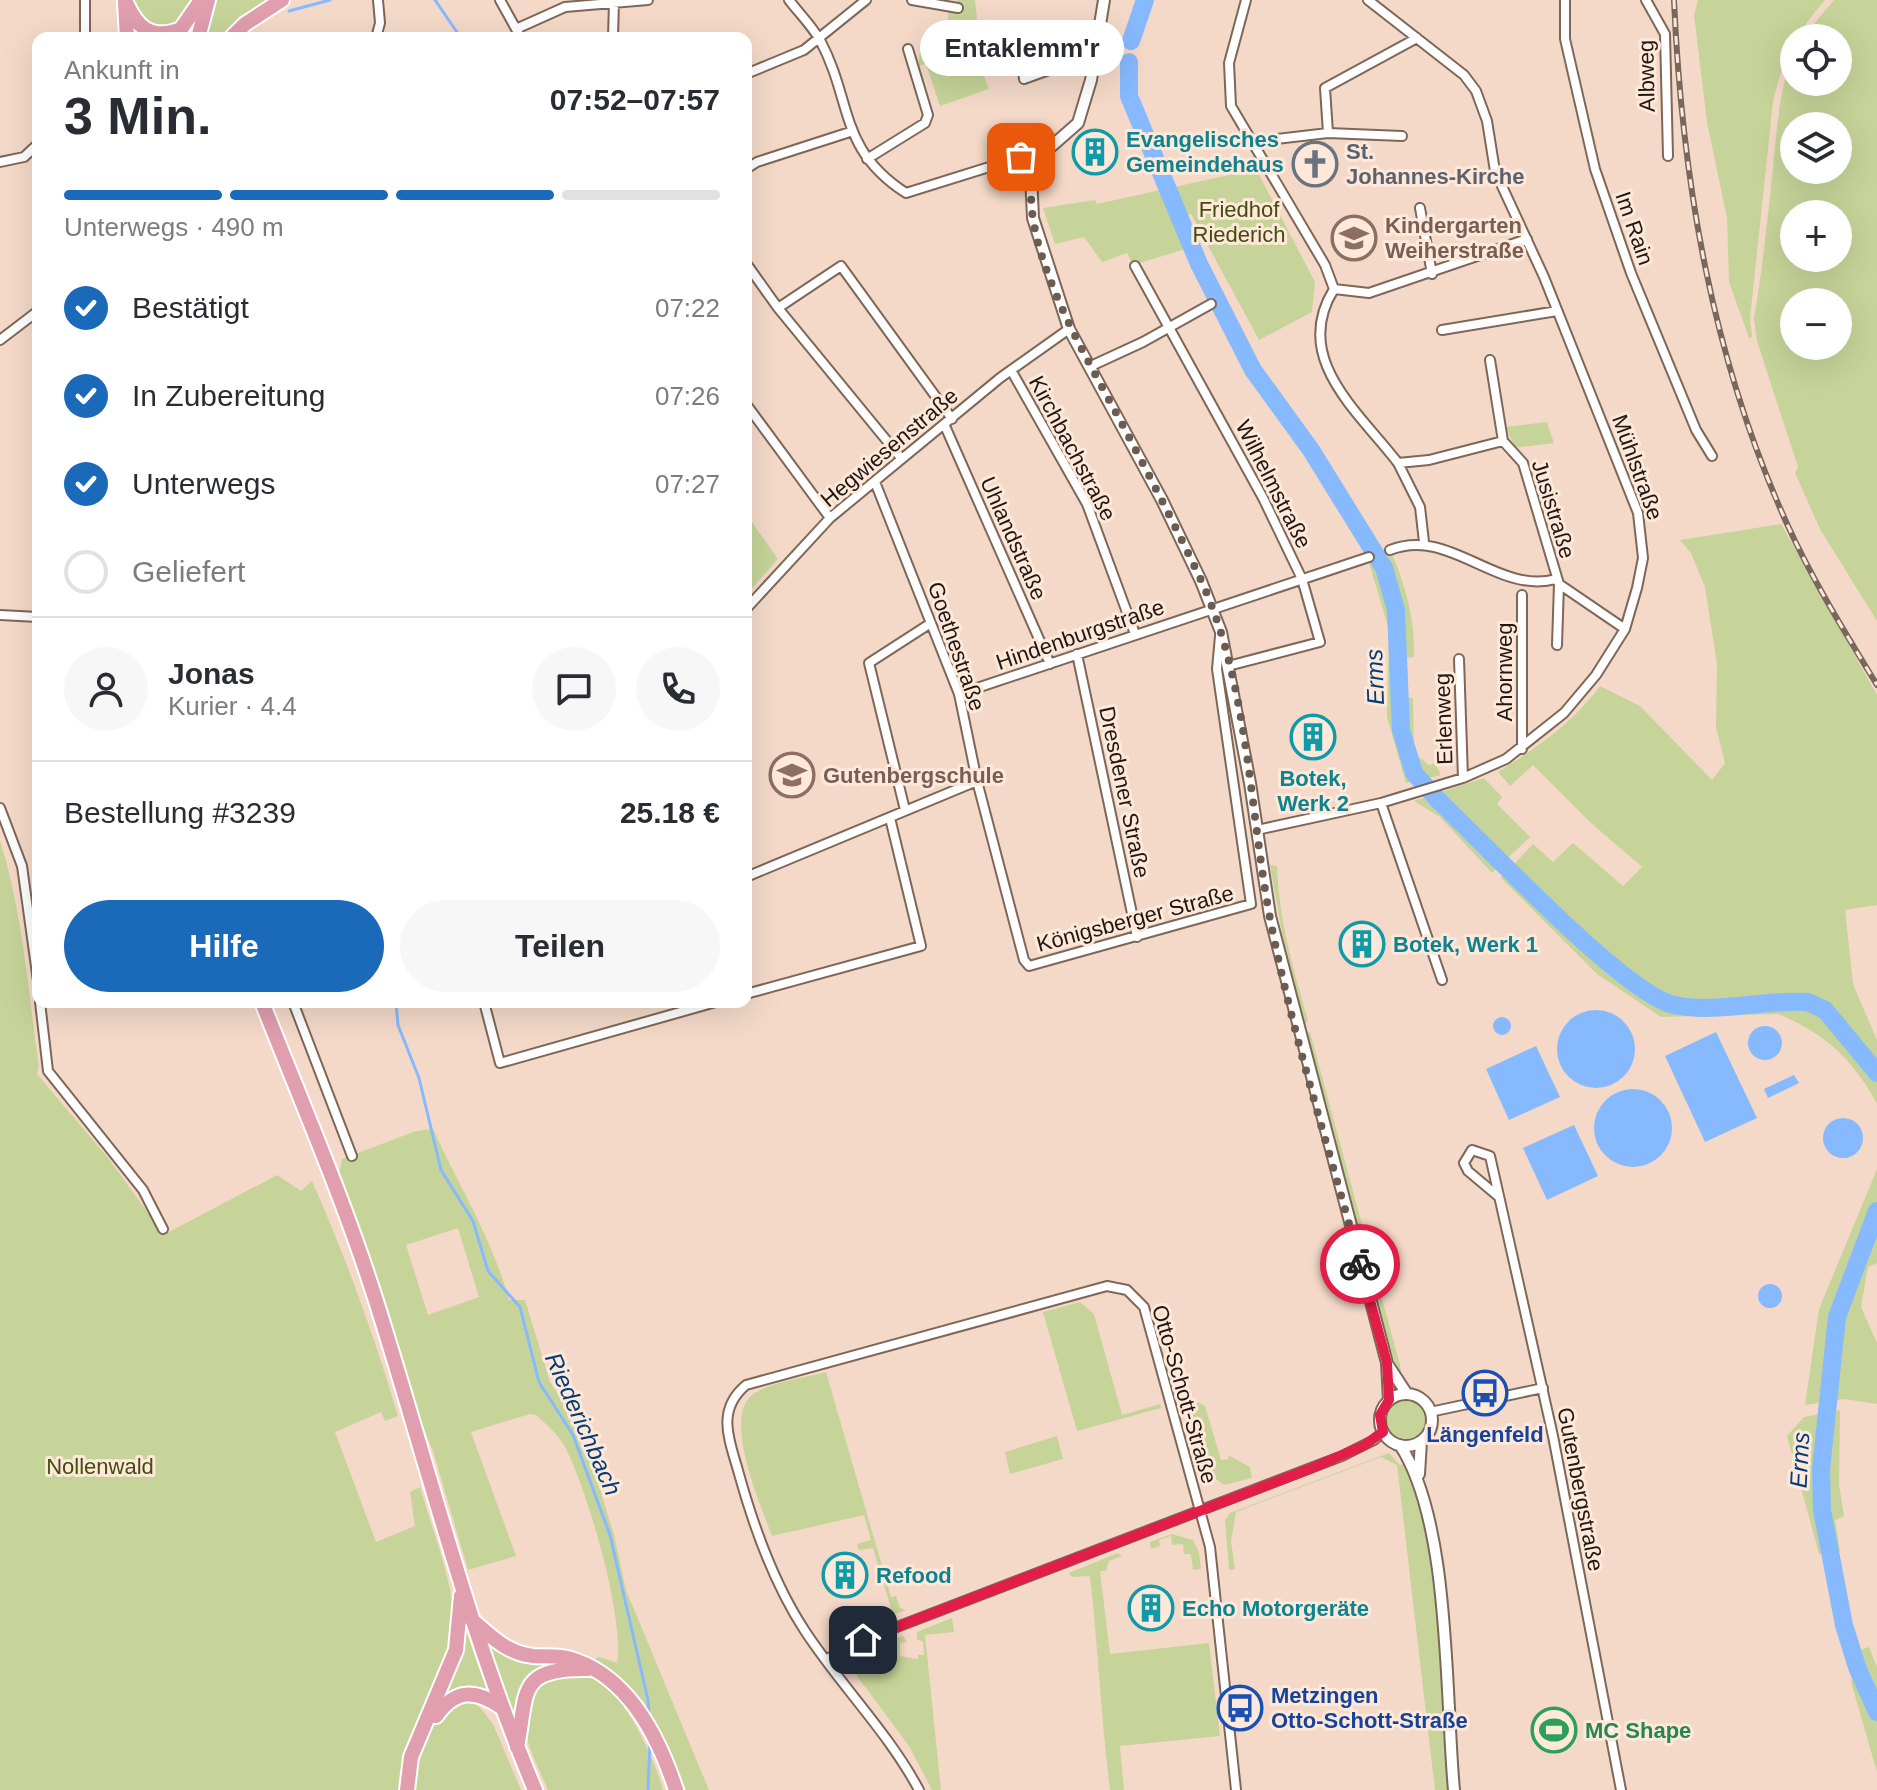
<!DOCTYPE html>
<html lang="de">
<meta charset="utf-8">
<style>
body{margin:0;font-family:Helvetica,sans-serif;background:#f7f7f7;color:#2b2b33;height:100vh;display:flex;flex-direction:column;font-size:30px;white-space:nowrap}
*{box-sizing:border-box;margin:0}
p{font-size:26px;color:#7c7c81}
.icon{flex:none;width:44px;height:44px;fill:none;stroke:currentColor;stroke-width:2;stroke-linecap:round;stroke-linejoin:round}
.map{position:relative;flex:1;overflow:hidden}
.sheet{position:absolute;left:32px;top:32px;width:720px;height:976px;display:flex;flex-direction:column;background:#fff;border-radius:16px;box-shadow:0 8px 32px #0002}
.sheet>*{flex:none}
.fabs{position:absolute;left:1780px;top:24px;display:grid;gap:16px}
.fabs a{display:grid;place-items:center;width:72px;height:72px;border-radius:50%;background:#fff;box-shadow:0 8px 32px #0002;font-size:40px}
.pin{position:absolute;display:grid;place-items:center;width:68px;height:68px;color:#fff;margin:-34px;border-radius:16px;box-shadow:0 4px 12px #0006}
.courier{position:absolute;display:grid;place-items:center;width:80px;height:80px;margin:-40px;border:6px solid #e11d48;border-radius:50%;background:#fff;color:#222;box-shadow:0 2px 10px #0007}
.bubble{position:absolute;height:56px;border-radius:28px;background:#fff;box-shadow:0 8px 32px #0002;font-size:26px;font-weight:700;line-height:56px;text-align:center}
.headline em{font-style:normal;font-weight:700}
.headline div{display:flex;flex-direction:column-reverse}
.headline{display:flex;align-items:center;justify-content:space-between;height:136px;padding:0 32px}
h1{font-size:52px;font-weight:700;line-height:60px}
.bar{display:grid;grid-template-columns:repeat(4,1fr);gap:12px 8px;align-content:center;height:96px;padding:0 32px}
.bar i{height:10px;border-radius:6px;background:#e1e1e2}
.bar .on{background:#1b6ab9}
.bar p{grid-column:span 4}
.line{display:flex;align-items:center;gap:20px;padding:0 32px;border-top:2px solid #e1e1e2}
.line div{flex:1}
.round{display:grid;place-items:center;flex:none;width:84px;height:84px;border-radius:42px;background:#f7f7f7}
ol{padding:0 32px;list-style:none}
li{display:flex;align-items:center;gap:24px;height:88px}
li p{margin-inline-start:auto}
li .icon{padding:8px;border-radius:50%;background:#1b6ab9;color:#fff;stroke-width:4}
li:last-child{color:#7c7c81}
li i{width:44px;height:44px;border:4px solid #e1e1e2;border-radius:50%}
.action{display:flex;gap:16px;margin-top:auto;padding:16px 32px}
.action a{flex:1;height:92px;border-radius:48px;background:#1b6ab9;color:#fff;font-size:32px;font-weight:700;line-height:92px;text-align:center}
.action a+a{background:#f7f7f7;color:#2b2b33}
.map>svg:first-child{display:block}
.green{fill:#c6d499;fill-rule:evenodd}
.water{fill:#86b9fd}
.lines{fill:none;stroke-linecap:round;stroke-linejoin:round}
.stream{stroke:#86b9fd;stroke-width:3}
.river{stroke:#86b9fd;stroke-width:18}
.minor-casing{stroke:#7e6758;stroke-width:12}
.tertiary-casing{stroke:#7e6758;stroke-width:14}
.trunk-casing{stroke:#fff;stroke-width:18}
.minor{stroke:#fff;stroke-width:8}
.tertiary{stroke:#fff;stroke-width:10}
.trunk{stroke:#e09eaf;stroke-width:14}
.rail-casing{stroke:#78675c;stroke-width:6}
.rail{stroke:#fde8da;stroke-width:3;stroke-dasharray:9;stroke-linecap:butt}
.done{stroke:#6b5b51;stroke-width:8;stroke-dasharray:0 14.4}
.route{stroke:#e11d48;stroke-width:10}
.labels{text-anchor:middle;stroke-width:6;stroke-linejoin:round;paint-order:stroke}
.street-label{font-size:22px;fill:#211711;stroke:#fde8da}
.culture-label{font-size:22px;font-weight:bold;fill:#0d838f;stroke:#fde8da;text-anchor:start}
.worship-label{font-size:22px;font-weight:bold;fill:#5b616d;stroke:#fde8da;text-anchor:start}
.park-label{font-size:22px;fill:#434d0e;stroke:#fde8da}
.education-label{font-size:22px;font-weight:bold;fill:#785e54;stroke:#fde8da;text-anchor:start}
.transit-label{font-size:22px;font-weight:bold;fill:#164399;stroke:#fde8da}
.leisure-label{font-size:22px;font-weight:bold;fill:#27864d;stroke:#fde8da;text-anchor:start}
.water-label{font-size:24px;font-style:italic;fill:#043b75;stroke:#fde8da}
</style>
<div class="map">
<svg width="1877" height="1790" viewBox="0 0 1877 1790">
<rect width="100%" height="100%" fill="#f4d9c8"/>
<path class="green" d="M132 0H195L190 11 172 28 144 24Z
M214 0H269L224 38H204Z
M958 0H975L983 74 989 89 940 106 926 64 918 66 922 37 946 33 949 11Z
M1698 0H1825C1795 35 1783 57 1773 102L1750 318 1752 337 1749 338 1729 282 1727 218 1707 122 1694 15Z
M1834 0H1877V621L1820 529 1795 473 1798 467 1757 341 1754 318C1762 272 1767 224 1772 177 1777 132 1778 93 1794 50V82H1838V38H1802ZM1794 126H1838V170H1794ZM1838 214V258H1794V214ZM1794 302H1838V346H1794Z
M1256 169 1315 282 1312 312 1259 340 1191 214 1175 218 1189 248 1133 265 1127 253 1102 262 1084 237 1055 244 1043 208 1095 200 1097 204Z
M1547 422 1554 443 1515 448 1506 427Z
M746 514 778 559 746 595Z
M1781 524 1877 695V905L1845 910 1853 984 1877 1040V1104C1854 1060 1823 1032 1778 1014L1661 1017 1597 974 1501 878 1533 844 1553 862 1573 843 1623 886 1642 867 1590 822 1533 765 1510 786 1498 772C1537 747 1572 724 1600 686L1640 706 1712 780 1725 763 1716 727 1717 664 1705 587 1691 553 1680 540Z
M1391 552C1406 586 1415 620 1414 657L1407 658 1408 697 1413 699 1414 753 1429 765 1435 763 1441 775 1406 783 1387 717 1389 630 1368 559Z
M1484 778 1502 797 1497 804 1530 837 1492 873 1440 817 1414 801Z
M0 840C23 914 28 991 39 1067L37 1074 108 1158 154 1221 169 1232 277 1175 301 1191 312 1181C346 1258 374 1335 398 1416L385 1421 381 1412 335 1432 376 1542 415 1526 410 1492 420 1487C432 1531 465 1609 452 1654 439 1700 400 1740 400 1790H0Z
M1270 865 1277 866C1279 921 1293 968 1308 1020L1305 1025 1291 983Z
M1310 1032 1400 1365 1402 1378 1386 1341 1306 1034Z
M433 1129C459 1186 493 1240 509 1300H525L550 1382 582 1430 614 1535 626 1590 709 1790H686C658 1732 655 1690 590 1661L599 1657 617 1663C625 1618 587 1489 565 1447 558 1434 547 1425 536 1415L530 1414 471 1432 516 1556 468 1570 433 1451 416 1410 339 1175 342 1159 416 1131ZM458 1228 479 1297 428 1315 406 1245Z
M1877 1169V1263L1868 1267 1861 1307 1877 1343V1404L1844 1399 1805 1405 1819 1309Z
M1080 1302 1094 1314 1122 1415 1160 1404 1161 1408 1077 1431 1043 1312Z
M826 1372 891 1597 896 1596 900 1608 906 1610 893 1615 873 1548 859 1550 857 1544 871 1540 864 1515 772 1536C761 1506 720 1413 755 1393 774 1381 804 1378 826 1372Z
M1192 1400 1205 1406 1221 1460 1229 1459 1228 1455 1250 1467 1252 1478 1224 1485 1208 1473 1188 1401Z
M1387 1420a19 19 0 1 1 38 0a19 19 0 1 1-38 0Z
M1840 1410 1839 1485 1844 1516 1835 1520 1840 1551 1819 1554 1787 1436 1804 1417Z
M1057 1436 1063 1459 1010 1474 1005 1452Z
M1389 1453 1400 1465 1406 1463C1444 1567 1440 1681 1449 1790H1435L1397 1465 1381 1457 1236 1512 1231 1541 1235 1569 1229 1570 1225 1520 1230 1513Z
M1172 1534 1193 1540 1199 1552 1201 1569 1193 1570 1191 1554H1184L1183 1544 1172 1545 1171 1536 1159 1540 1160 1546 1151 1549 1150 1542Z
M1118 1553 1122 1556 1109 1561 1106 1571H1100L1110 1654 1209 1643 1220 1736 1120 1746 1124 1790H1110C1101 1718 1098 1647 1090 1576L1072 1577 1069 1573Z
M952 1618 954 1632 925 1635 941 1790H932L909 1746 857 1676C853 1648 882 1644 903 1636L907 1642 900 1643V1656L918 1659V1655H924L923 1641 917 1640V1632Z
M464 1625 487 1690C466 1685 456 1688 440 1701L456 1671Z
M485 1642 559 1662 549 1667 514 1719Z
M1869 1647 1877 1667V1772L1851 1682 1859 1650Z
M572 1672C581 1675 592 1678 601 1683 627 1699 656 1761 663 1790H548C534 1757 505 1709 542 1681 549 1675 563 1674 572 1672Z
M464 1700H474L493 1724 521 1790H413C417 1755 429 1717 464 1700Z"/>
<path class="water" d="M1557 1049a39 39 0 1 1 78 0a39 39 0 1 1-78 0Z
M1493 1026a9 9 0 1 1 18 0a9 9 0 1 1-18 0Z
M1748 1043a17 17 0 1 1 34 0a17 17 0 1 1-34 0Z
M1716 1032 1757 1118 1705 1142 1665 1056Z
M1536 1046 1560 1097 1509 1120 1486 1069Z
M1794 1075 1799 1083 1768 1098 1764 1089Z
M1594 1128a39 39 0 1 1 78 0a39 39 0 1 1-78 0Z
M1823 1138a20 20 0 1 1 40 0a20 20 0 1 1-40 0Z
M1574 1125 1598 1176 1547 1200 1523 1148Z
M1758 1296a12 12 0 1 1 24 0a12 12 0 1 1-24 0Z"/>
<g class="lines">
<path class="stream" d="M435 0 461 38
M289 11 330 0
M396 1002 398 1025 419 1078 441 1170 473 1221 488 1271 520 1307 539 1382 573 1435 610 1535 648 1700 649 1718
M1870 1227 1877 1225
M648 1790 650 1742"/>
<path class="river" d="M1131 41 1145 0
M1129 62V96L1199 264 1253 370 1311 450 1384 568 1396 610 1401 730 1414 773 1439 801C1484 843 1624 994 1674 1005 1717 1014 1764 999 1808 1002L1825 1010 1877 1073
M1877 1211 1837 1317 1821 1469 1822 1510 1844 1625 1857 1667 1877 1712"/>
<g class="minor-casing">
<path id="minor" d="M500 0 521 38
M789 0C799 13 812 26 820 40 853 102 838 149 906 193L1021 157 1037 159
M912 0 958 8
M1246 0 1229 63 1231 106 1325 265 1334 289
M1565 0V39L1595 169 1631 273 1696 430 1712 456
M1646 0 1665 34 1668 156
M516 29 565 7 648 0
M1018 29 1024 79 1060 66H1093
M85 38V0
M376 38 380 23 378 0
M613 38 614 1
M746 74 804 50 866 0
M1328 133 1325 88 1417 38
M1251 142 1328 133 1402 136
M867 159 925 123 928 115 908 49
M0 162 24 157 38 144
M746 169 757 162 850 132
M1420 208 1432 274
M746 263 778 308 901 458
M1135 266 1263 498 1302 579 1320 642 1228 666
M1334 289C1291 358 1358 411 1398 463L1429 460 1503 441 1523 463 1559 584 1625 629
M1334 289 1369 293 1527 239
M778 308 841 266 952 419
M1442 330 1557 311
M0 340 38 311
M1490 360 1503 441
M1091 366 1143 342 1211 304
M1011 370 1087 504 1135 634
M746 404 830 518
M945 426 1050 664
M1398 463 1420 507 1424 542
M875 482 959 694 977 781 1024 960 1029 966 1251 904 1217 669 1220 636
M1390 550C1450 526 1496 595 1556 579
M1522 595V749
M746 609 830 518 1000 378 1069 329
M0 615 38 617
M1557 645 1559 584
M1077 654 1137 937
M1459 659 1463 778
M959 694 1369 557
M1381 803 1442 980
M0 808 22 866 38 981
M905 810 869 663 931 623
M1257 830 1381 803 1463 778 1506 759 1564 713 1596 675 1625 629 1637 588 1643 558 1638 513 1544 277 1495 171 1487 121 1476 91 1464 75 1368 0
M746 877 977 781
M746 994 921 946 890 818
M40 1002 48 1071 143 1190 163 1229
M293 1002 352 1156
M484 1002 500 1063 716 1002
M1499 1197 1468 1171 1464 1163 1472 1150 1490 1156 1553 1436 1621 1790
M1430 1412 1543 1388
M827 1659 863 1640 1342 1456 1374 1440 1383 1432
M919 1790C888 1732 841 1686 805 1631 774 1584 754 1528 739 1474 730 1441 715 1411 746 1385L1107 1286 1127 1290 1144 1307 1210 1547 1236 1790"/>
</g>
<g class="tertiary-casing">
<path id="tertiary" d="M1104 0 1091 80 1078 123 1037 159 1031 175 1033 218 1069 329 1162 500 1201 581 1221 632 1250 783 1270 916 1387 1363 1389 1400
M1388 1365 1407 1394
M1380 1420a26 26 0 1 1 52 0a26 26 0 1 1-52 0Z
M1400 1445C1451 1523 1445 1696 1454 1790
M1419 1474 1421 1441"/>
</g>
<g class="trunk-casing">
<path id="trunk" d="M125 0C136 27 151 41 181 29L201 0
M125 3 127 38
M198 38 208 0
M231 38 245 24 282 0
M262 1002C301 1101 344 1200 376 1301 428 1465 468 1631 535 1790
M471 1619C491 1636 506 1653 533 1656 546 1657 559 1655 571 1659 628 1676 659 1738 676 1790
M436 1716C455 1689 475 1689 501 1707
M517 1747C528 1692 516 1668 588 1669
M407 1790 411 1757 456 1650 461 1596"/>
</g>
<use href="#minor" class="minor"/>
<use href="#tertiary" class="tertiary"/>
<use href="#trunk" class="trunk"/>
<g class="rail-casing">
<path id="rail" d="M1674 0C1682 181 1712 359 1788 526 1813 581 1846 634 1877 685"/>
</g>
<use href="#rail" class="rail"/>
</g>
<g class="lines">
<path class="done" d="M1021 157 1037 159C1009 233 1087 357 1121 422 1148 473 1175 525 1200 578 1248 681 1249 803 1269 913 1291 1031 1329 1148 1360 1264"/>
<path class="route" d="M863 1640 1312 1468 1363 1446 1383 1432 1380 1415 1389 1400 1387 1363 1360 1264"/>
</g>
<defs>
<g id="building-ring" transform="scale(2.3)"><circle r="9.5" fill="#fde8da" stroke="#0f9aa8" stroke-width="1.5"/><path d="M-4-6H4V6H1V3H-1V6H-4ZM-2.5-4.3h1.7v1.8h-1.7ZM.8-4.3h1.7v1.8H.8ZM-2.5-1h1.7V.8h-1.7ZM.8-1h1.7V.8H.8Z" fill="#0f9aa8"/></g>
<g id="church-ring" transform="scale(2.3)"><circle r="9.5" fill="#fde8da" stroke="#6b7280" stroke-width="1.5"/><path d="M-1.2-6h2.4v3.5h3.3v2.4h-3.3V6h-2.4V-.1h-3.3v-2.4h3.3Z" fill="#6b7280"/></g>
<g id="school-ring" transform="scale(2.3)"><circle r="9.5" fill="#fde8da" stroke="#8d6e63" stroke-width="1.5"/><path d="M0-5L7-2L0 1L-7-2ZM-4 1L0 2.5L4 1V4Q0 6-4 4Z" fill="#8d6e63"/></g>
<g id="bus-ring" transform="scale(2.3)"><circle r="9.5" fill="#fde8da" stroke="#1a4fb4" stroke-width="1.5"/><path d="M-5-6H5V4H4V6H2V4H-2V6H-4V4H-5ZM-3.5-4V0h7V-4ZM-3.5 1.2v1.5H-2V1.2ZM2 1.2v1.5H3.5V1.2Z" fill="#1a4fb4"/></g>
<g id="stadium-ring" transform="scale(2.3)"><circle r="9.5" fill="#fde8da" stroke="#2e9e5b" stroke-width="1.5"/><path d="M0-5a6.5 5 0 1 0 0 10a6.5 5 0 1 0 0-10ZM-3.5-1.8h7v3.6h-7Z" fill="#2e9e5b"/></g>
</defs>
<g fill-rule="evenodd">
<use href="#building-ring" x="1095" y="152"/>
<use href="#church-ring" x="1315" y="164"/>
<use href="#school-ring" x="1354" y="238"/>
<use href="#building-ring" x="1313" y="737"/>
<use href="#school-ring" x="792" y="775"/>
<use href="#building-ring" x="1362" y="944"/>
<use href="#bus-ring" x="1485" y="1393"/>
<use href="#building-ring" x="845" y="1575"/>
<use href="#building-ring" x="1151" y="1608"/>
<use href="#bus-ring" x="1240" y="1708"/>
<use href="#stadium-ring" x="1554" y="1730"/>
</g>
<g class="labels">
<g class="street-label">
<text transform="translate(1646 76) rotate(-91)" y="8">Albweg</text>
<text transform="translate(1635 228) rotate(71)" y="8">Im Rain</text>
<text transform="translate(889 447) rotate(-40)" y="8">Hegwiesenstraße</text>
<text transform="translate(1073 448) rotate(62)" y="8">Kirchbachstraße</text>
<text transform="translate(1638 467) rotate(70)" y="8">Mühlstraße</text>
<text transform="translate(1274 484) rotate(63)" y="8">Wilhelmstraße</text>
<text transform="translate(1554 509) rotate(73)" y="8">Jusistraße</text>
<text transform="translate(1014 538) rotate(66)" y="8">Uhlandstraße</text>
<text transform="translate(1080 634) rotate(-19)" y="8">Hindenburgstraße</text>
<text transform="translate(957 646) rotate(71)" y="8">Goethestraße</text>
<text transform="translate(1504 672) rotate(-90)" y="8">Ahornweg</text>
<text transform="translate(1443 719) rotate(-92)" y="8">Erlenweg</text>
<text transform="translate(1125 792) rotate(78)" y="8">Dresdener Straße</text>
<text transform="translate(1135 918) rotate(-15)" y="8">Königsberger Straße</text>
<text transform="translate(1185 1394) rotate(74)" y="8">Otto-Schott-Straße</text>
<text transform="translate(1581 1489) rotate(79)" y="8">Gutenbergstraße</text>
</g>
<g class="culture-label">
<text x="1126" y="147">Evangelisches<tspan x="1126" dy="25">Gemeindehaus</tspan></text>
<text x="1313" y="786" text-anchor="middle">Botek,<tspan x="1313" dy="25">Werk 2</tspan></text>
<text x="1393" y="952">Botek, Werk 1</text>
<text x="876" y="1583">Refood</text>
<text x="1182" y="1616">Echo Motorgeräte</text>
</g>
<g class="worship-label">
<text x="1346" y="159">St.<tspan x="1346" dy="25">Johannes-Kirche</tspan></text>
</g>
<g class="park-label">
<text x="1239" y="217">Friedhof<tspan x="1239" dy="25">Riederich</tspan></text>
<text x="100" y="1474">Nollenwald</text>
</g>
<g class="education-label">
<text x="1385" y="233">Kindergarten<tspan x="1385" dy="25">Weiherstraße</tspan></text>
<text x="823" y="783">Gutenbergschule</text>
</g>
<g class="transit-label">
<text x="1485" y="1442">Längenfeld</text>
<text x="1271" y="1703" text-anchor="start">Metzingen<tspan x="1271" dy="25">Otto-Schott-Straße</tspan></text>
</g>
<g class="leisure-label">
<text x="1585" y="1738">MC Shape</text>
</g>
<g class="water-label">
<text transform="translate(1375 677) rotate(-92)" y="8">Erms</text>
<text transform="translate(583 1424) rotate(66)" y="8">Riederichbach</text>
<text transform="translate(1800 1460) rotate(-87)" y="8">Erms</text>
</g>
</g>
</svg>
<div class="fabs">
<a><svg class="icon" aria-label="locate" viewBox="0 0 24 24"><circle cx="12" cy="12" r="6"/><path d="M12 2v4M12 18v4M2 12h4M18 12h4"/></svg></a>
<a><svg class="icon" aria-label="layers" viewBox="0 0 24 24"><path d="M12 4l9 5-9 5-9-5zM3 14l9 5 9-5"/></svg></a>
<a>+</a>
<a>−</a>
</div>
<div class="pin" style="left:1021px;top:157px;background:#ea580c"><svg class="icon" aria-label="bag" viewBox="0 0 24 24"><path d="M5 8h14l-1 12H6zM9 8a3 3 0 0 1 6 0"/></svg></div>
<div class="pin" style="left:863px;top:1640px;background:#1f2937"><svg class="icon" aria-label="home" viewBox="0 0 24 24"><path d="M3 11l9-7 9 7M6 9v11h12V9"/></svg></div>
<div class="courier" style="left:1360px;top:1264px"><svg class="icon" aria-label="bike" viewBox="0 0 24 24"><circle cx="6" cy="16" r="4"/><circle cx="18" cy="16" r="4"/><path d="M6 16l4-8h5l3 8M10 8l3 8H6M13 5h3"/></svg></div>
<div class="bubble" style="left:920px;top:20px;width:204px">Entaklemm'r</div>
<section class="sheet">
<div class="headline"><div><h1>3 Min.</h1><p>Ankunft in</p></div><em>07:52–07:57</em></div>
<div class="bar"><i class="on"></i><i class="on"></i><i class="on"></i><i></i><p>Unterwegs · 490 m</p></div>
<ol>
<li><svg class="icon" aria-label="check" viewBox="0 0 24 24"><path d="M5 12l5 5 9-10"/></svg>Bestätigt<p>07:22</p></li>
<li><svg class="icon" aria-label="check" viewBox="0 0 24 24"><path d="M5 12l5 5 9-10"/></svg>In Zubereitung<p>07:26</p></li>
<li><svg class="icon" aria-label="check" viewBox="0 0 24 24"><path d="M5 12l5 5 9-10"/></svg>Unterwegs<p>07:27</p></li>
<li><i></i>Geliefert</li>
</ol>
<div class="line" style="height:144px"><a class="round"><svg class="icon" aria-label="person" viewBox="0 0 24 24"><circle cx="12" cy="8" r="4"/><path d="M4 21q1-7 8-7t8 7"/></svg></a><div><b>Jonas</b><p>Kurier · 4.4</p></div><a class="round"><svg class="icon" aria-label="chat" viewBox="0 0 24 24"><path d="M4 5h16v11H9l-5 4z"/></svg></a><a class="round"><svg class="icon" aria-label="phone" viewBox="0 0 24 24"><path d="M5 4h4l2 5-3 2q2 4 5 5l2-3 5 2v4C11 20 4 13 5 4z"/></svg></a></div>
<div class="line" style="height:104px"><div>Bestellung #3239</div><b>25.18 €</b></div>
<div class="action"><a>Hilfe</a><a>Teilen</a></div>
</section>
</div>
